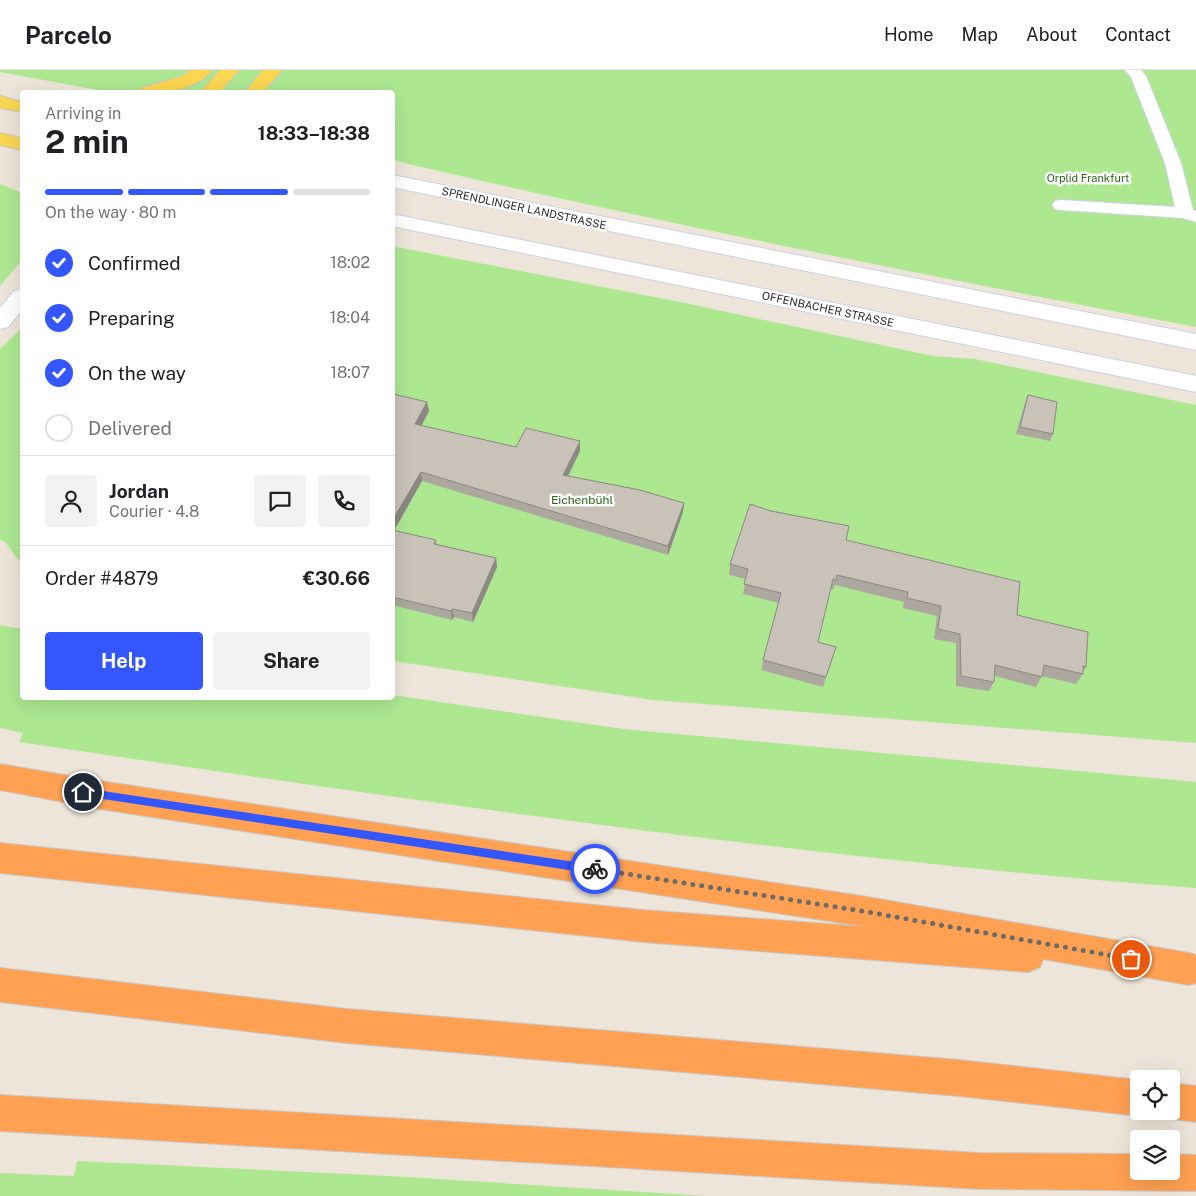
<!DOCTYPE html>
<meta charset="utf-8">
<style>
body{margin:0;font-family:"Public Sans",sans-serif;background:#f2f2f2;color:#202124;height:100vh;display:flex;flex-direction:column;font-size:19px;white-space:nowrap}
*{box-sizing:border-box;margin:0}
p{font-size:16px;color:#757577}
.icon{flex:none;width:28px;height:28px;fill:none;stroke:currentColor;stroke-width:2;stroke-linecap:round;stroke-linejoin:round}
.map{position:relative;flex:1;overflow:hidden}
.panel{position:absolute;left:20px;top:20px;width:375px;height:610px;display:flex;flex-direction:column;background:#fff;border-radius:5px;box-shadow:0 5px 20px #0002}
.panel>*{flex:none}
.tools{position:absolute;left:1130px;top:1000px;display:grid;gap:10px}
.tools a{display:grid;place-items:center;width:50px;height:50px;border-radius:5px;background:#fff;box-shadow:0 5px 20px #0002;font-size:25px}
.pin{position:absolute;display:grid;place-items:center;width:42px;height:42px;color:#fff;margin:-21px;border:2px solid #fff;border-radius:50%;box-shadow:0 1px 5px #0007}
.courier{position:absolute;display:grid;place-items:center;width:50px;height:50px;margin:-25px;border:4px solid #3456ff;border-radius:50%;background:#fff;color:#222;box-shadow:0 1px 6px #0007}
.summary em{font-style:normal;font-weight:700}
.summary div{display:flex;flex-direction:column-reverse}
.summary{display:flex;align-items:center;justify-content:space-between;height:85px;padding:0 25px}
h1{font-size:32px;font-weight:700;line-height:38px}
.bar{display:grid;grid-template-columns:repeat(4,1fr);gap:8px 5px;align-content:center;height:60px;padding:0 25px}
.bar i{height:6px;border-radius:4px;background:#e0e0e0}
.bar .on{background:#3456ff}
.bar p{grid-column:span 4}
.line{display:flex;align-items:center;gap:12px;padding:0 25px;border-top:1px solid #e0e0e0}
.line div{flex:1}
.round{display:grid;place-items:center;flex:none;width:52px;height:52px;border-radius:5px;background:#f2f2f2}
ol{padding:0 25px;list-style:none}
li{display:flex;align-items:center;gap:15px;height:55px}
li p{margin-inline-start:auto}
li .icon{padding:5px;border-radius:50%;background:#3456ff;color:#fff;stroke-width:4}
li:last-child{color:#757577}
li i{width:28px;height:28px;border:2px solid #e0e0e0;border-radius:50%}
.cta{display:flex;gap:10px;margin-top:auto;padding:10px 25px}
.cta a{flex:1;height:58px;border-radius:5px;background:#3456ff;color:#fff;font-size:20px;font-weight:700;line-height:58px;text-align:center}
.cta a+a{background:#f2f2f2;color:#202124}
header{display:flex;align-items:center;gap:30px;box-sizing:border-box;height:70px;padding:0 25px;background:#fff;border-bottom:1px solid #e0e0e0}
header strong{font-size:24px}
nav{display:flex;gap:28px;margin-inline-start:auto;font-size:18px}
.map>svg:first-child{display:block}
.green{fill:#ade891}
.lines{fill:none;stroke-linecap:round;stroke-linejoin:round}
.lane-casing{stroke:#cfd2e3;stroke-width:2}
.secondary-casing{stroke:#cfd2e3;stroke-width:2}
.primary-casing{stroke:#c7c7c7;stroke-width:2}
.highway-casing{stroke:#c7c7c7;stroke-width:2}
.lane{fill:#fff;fill-rule:evenodd}
.secondary{fill:#fff;fill-rule:evenodd}
.primary{fill:#fad651;fill-rule:evenodd}
.highway{fill:#ffa052;fill-rule:evenodd}
.wall{fill:#aca79f}
.shaded-wall{fill:#8c8882}
.building{fill:#c8c2b9;stroke:#8c8882}
.route{fill:#3456ff}
.done{stroke:#6e6b67;stroke-width:5;stroke-dasharray:0 9}
.labels{text-anchor:middle;stroke-width:5;stroke-linejoin:round;paint-order:stroke}
.far-park-label{font-size:11px;fill:#256b14;stroke:#fff}
.far-street-label{font-size:11px;fill:#292929;stroke:#fff}
.park-label{font-size:12px;fill:#256b14;stroke:#fff}
</style>
<header>
<strong>Parcelo</strong>
<nav><a>Home</a><a>Map</a><a>About</a><a>Contact</a></nav>
</header>
<div class="map">
<svg width="1196" height="1126" viewBox="0 0 1196 1126">
<rect width="100%" height="100%" fill="#ede5d9"/>
<path class="green" d="M0 0H1196V257C930 206 664 154 400 92L393 89 392 22H109L0 2Z
M0 114 22 123V190L0 216Z
M392 176 685 233 933 286 975 289 1196 335V673L653 630 393 591Z
M22 258V495L6 473 0 470V279Z
M0 555 22 559V628H392L393 625 623 659 1196 712V818C801 788 410 730 19 672L23 663 0 658Z
M77 1091 390 1106 707 1126H0V1103L74 1106Z"/>
<g class="lines">
<g class="lane-casing">
<path id="lane" d="M1125 0H1141L1146 6 1181 93 1193 140 1196 141V152L1183 148 1061 140 1055 139 1052 135 1055 131 1061 130 1175 137 1165 93 1131 7Z"/>
</g>
<g class="secondary-casing">
<path id="secondary" d="M392 105 1196 264V280L392 117Z
M392 144 1196 306V322L392 156Z
M22 219V240L8 257 0 259V238L14 221Z"/>
</g>
<g class="primary-casing">
<path id="primary" d="M191 0H212C198 20 161 25 139 22L142 18 182 6Z
M220 0H239L220 22H201Z
M263 0H282L263 22H245Z
M0 26 22 32V42L0 38Z
M0 63 22 68V80L0 75Z"/>
</g>
<g class="highway-casing">
<path id="highway" d="M0 694 100 711 862 826 1189 883 1196 885V913L1189 915 1043 889 1040 897 1028 902 643 872 0 803V773L643 840 868 857 100 739 0 720Z
M0 898 347 939 959 990 1139 1010V1041H1150L1139 1046 959 1026 347 973 0 932Z
M1171 1013 1196 1016V1052L1171 1049 1158 1044V1041H1171Z
M0 1025 979 1083 1139 1084V1101H1171V1084L1196 1085V1121L979 1119 0 1061Z"/>
</g>
<use href="#lane" class="lane"/>
<use href="#secondary" class="secondary"/>
<use href="#primary" class="primary"/>
<use href="#highway" class="highway"/>
</g>
<path class="wall" d="M392 324 427 332 429 341 421 356 516 377 580 381 568 406 683 442 668 485 422 411 394 461 436 470 437 474 496 488 497 497 473 552 454 547 452 550 392 535Z
M1028 325 1053 364 1050 371 1016 364 1025 333Z
M846 470 1017 545 1086 597 1083 602V604L1076 614 1042 606 1036 617 995 606 994 612 989 621 956 616V573L934 569 937 546 903 538 904 532 835 515 833 520 830 519 818 572 836 577 823 617 761 600 779 533 743 524 746 509 729 505 730 494Z"/>
<path class="shaded-wall" d="M427 332 429 341 417 364 415 354Z
M580 371V381L564 414 563 405Z
M421 402 422 411 392 464V451Z
M684 433 683 442 668 485V476Z
M496 488 497 497 473 552 472 543Z
M452 539 454 547 452 550 451 541Z"/>
<path class="building" d="M393 324 427 332 415 354 516 377 526 358 580 371 563 405 640 420 684 433 668 476 421 402 392 451Z
M1028 325 1057 332 1053 364 1020 357Z
M750 434 771 441 849 456 846 470 1020 512 1017 545 1088 562 1086 597 1083 596V604L1044 595 1042 607 995 595 994 612 961 606 960 564 938 559 941 536 907 528 908 522 837 505 836 510 833 509 818 572 836 577 826 607 763 590 781 523 744 514 748 499 730 494Z
M392 460 436 470 434 474 496 488 472 543 452 539 451 541 392 527Z"/>
<path class="route" d="M83 718 595 795 599 799 595 804 83 726 79 722Z"/>
<g class="lines">
<path class="done" d="M595 799 862 841 1131 889"/>
</g>
<g class="labels">
<g class="far-park-label">
<text x="1088" y="112">Orplid Frankfurt</text>
</g>
<g class="far-street-label">
<text transform="translate(524 138) rotate(12)" y="4">SPRENDLINGER LANDSTRASSE</text>
<text transform="translate(828 239) rotate(12)" y="4">OFFENBACHER STRASSE</text>
</g>
<g class="park-label">
<text x="582" y="434">Eichenbühl</text>
</g>
</g>
</svg>
<div class="tools">
<a><svg class="icon" aria-label="locate" viewBox="0 0 24 24"><circle cx="12" cy="12" r="6"/><path d="M12 2v4M12 18v4M2 12h4M18 12h4"/></svg></a>
<a><svg class="icon" aria-label="layers" viewBox="0 0 24 24"><path d="M12 4l9 5-9 5-9-5zM3 14l9 5 9-5"/></svg></a>
</div>
<div class="pin" style="left:1131px;top:889px;background:#ea580c"><svg class="icon" aria-label="bag" viewBox="0 0 24 24"><path d="M5 8h14l-1 12H6zM9 8a3 3 0 0 1 6 0"/></svg></div>
<div class="pin" style="left:83px;top:722px;background:#1f2937"><svg class="icon" aria-label="home" viewBox="0 0 24 24"><path d="M3 11l9-7 9 7M6 9v11h12V9"/></svg></div>
<div class="courier" style="left:595px;top:799px"><svg class="icon" aria-label="bike" viewBox="0 0 24 24"><circle cx="6" cy="16" r="4"/><circle cx="18" cy="16" r="4"/><path d="M6 16l4-8h5l3 8M10 8l3 8H6M13 5h3"/></svg></div>
<section class="panel">
<div class="summary"><div><h1>2 min</h1><p>Arriving in</p></div><em>18:33–18:38</em></div>
<div class="bar"><i class="on"></i><i class="on"></i><i class="on"></i><i></i><p>On the way · 80 m</p></div>
<ol>
<li><svg class="icon" aria-label="check" viewBox="0 0 24 24"><path d="M5 12l5 5 9-10"/></svg>Confirmed<p>18:02</p></li>
<li><svg class="icon" aria-label="check" viewBox="0 0 24 24"><path d="M5 12l5 5 9-10"/></svg>Preparing<p>18:04</p></li>
<li><svg class="icon" aria-label="check" viewBox="0 0 24 24"><path d="M5 12l5 5 9-10"/></svg>On the way<p>18:07</p></li>
<li><i></i>Delivered</li>
</ol>
<div class="line" style="height:90px"><a class="round"><svg class="icon" aria-label="person" viewBox="0 0 24 24"><circle cx="12" cy="8" r="4"/><path d="M4 21q1-7 8-7t8 7"/></svg></a><div><b>Jordan</b><p>Courier · 4.8</p></div><a class="round"><svg class="icon" aria-label="chat" viewBox="0 0 24 24"><path d="M4 5h16v11H9l-5 4z"/></svg></a><a class="round"><svg class="icon" aria-label="phone" viewBox="0 0 24 24"><path d="M5 4h4l2 5-3 2q2 4 5 5l2-3 5 2v4C11 20 4 13 5 4z"/></svg></a></div>
<div class="line" style="height:65px"><div>Order #4879</div><b>€30.66</b></div>
<div class="cta"><a>Help</a><a>Share</a></div>
</section>
</div>
